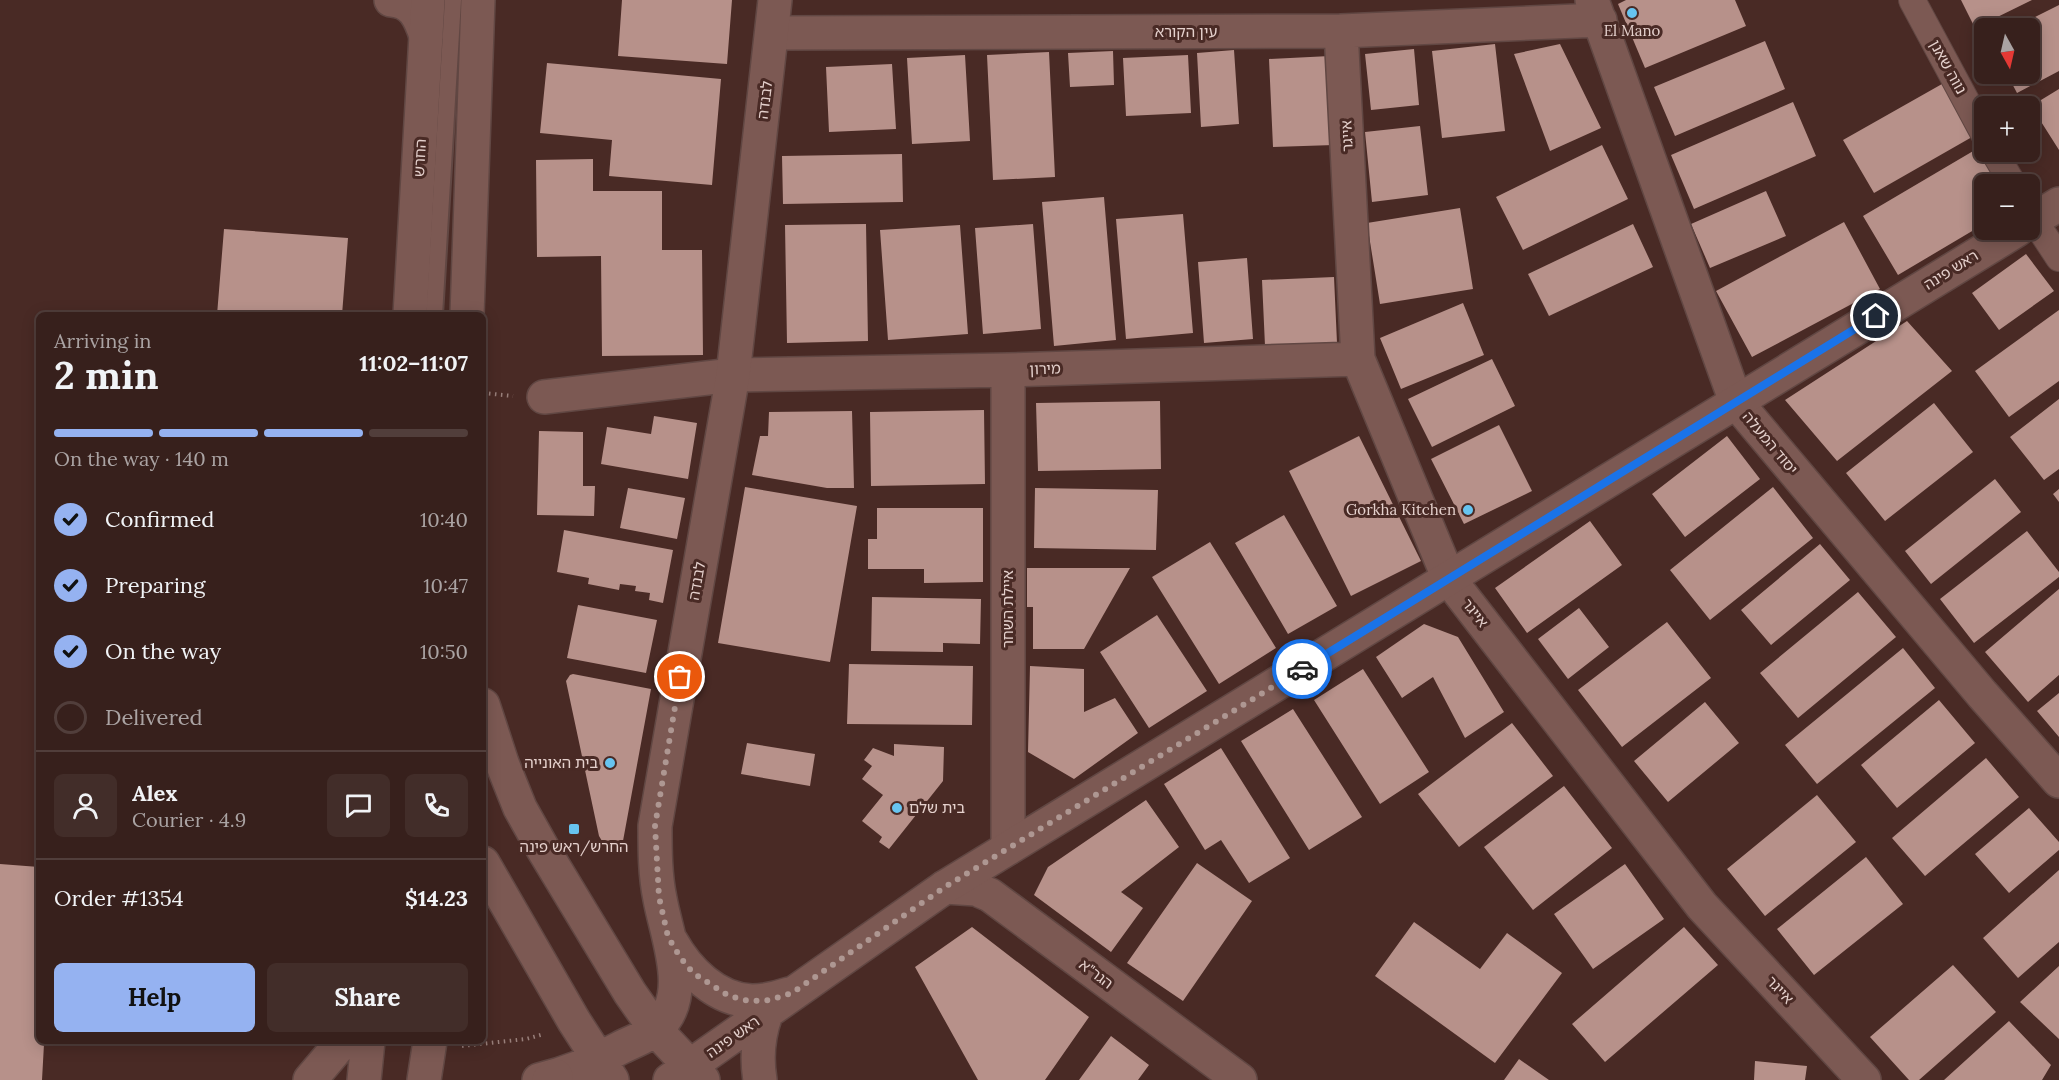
<!DOCTYPE html>
<meta charset="utf-8">
<style>
body{margin:0;font-family:Lora,"Noto Sans Hebrew",serif;background:#422d29;color:#f1f3f6;height:100vh;display:flex;flex-direction:column;font-size:22px;white-space:nowrap}
*{box-sizing:border-box;margin:0}
p{font-size:20px;color:#aaa3a3}
.icon{flex:none;width:33px;height:33px;fill:none;stroke:currentColor;stroke-width:2;stroke-linecap:round;stroke-linejoin:round}
.map{position:relative;flex:1;overflow:hidden}
.sheet{position:absolute;left:36px;top:312px;width:450px;height:732px;display:flex;flex-direction:column;background:#37201c;border-radius:9px;box-shadow:0 3px 15px #0003,0 0 0 2px #513e3b}
.sheet>*{flex:none}
.needle{width:39px;rotate:172deg}
.controls{position:absolute;left:1974px;top:18px;display:grid;gap:12px}
.controls a{display:grid;place-items:center;width:66px;height:66px;border-radius:9px;background:#37201c;box-shadow:0 3px 15px #0003,0 0 0 2px #513e3b;font-size:30px}
.pin{position:absolute;display:grid;place-items:center;width:51px;height:51px;color:#fff;margin:-26px;border:3px solid #fff;border-radius:50%;box-shadow:0 2px 6px #0007}
.courier{position:absolute;display:grid;place-items:center;width:60px;height:60px;margin:-30px;border:4px solid #1a73e8;border-radius:50%;background:#fff;color:#222;box-shadow:0 2px 8px #0007}
.summary em{font-style:normal;font-weight:700}
.summary div{display:flex;flex-direction:column-reverse}
.summary{display:flex;align-items:center;justify-content:space-between;height:102px;padding:0 18px}
h1{font-size:39px;font-weight:700;line-height:45px}
.bar{display:grid;grid-template-columns:repeat(4,1fr);gap:9px 6px;align-content:center;height:72px;padding:0 18px}
.bar i{height:8px;border-radius:4px;background:#513e3b}
.bar .active{background:#95b2f1}
.bar p{grid-column:span 4}
.line{display:flex;align-items:center;gap:15px;padding:0 18px;border-top:2px solid #513e3b}
.line div{flex:1}
.round{display:grid;place-items:center;flex:none;width:63px;height:63px;border-radius:9px;background:#422d29}
ol{padding:0 18px;list-style:none}
li{display:flex;align-items:center;gap:18px;height:66px}
li p{margin-inline-start:auto}
li .icon{padding:6px;border-radius:50%;background:#95b2f1;color:#111;stroke-width:4}
li:last-child{color:#aaa3a3}
li i{width:33px;height:33px;border:3px solid #513e3b;border-radius:50%}
.cta{display:flex;gap:12px;margin-top:auto;padding:12px 18px}
.cta a{flex:1;height:69px;border-radius:9px;background:#95b2f1;color:#111;font-size:24px;font-weight:700;line-height:69px;text-align:center}
.cta a+a{background:#422d29;color:#f1f3f6}
.map>svg:first-child{display:block}
.building{fill:#b7918a}
.lines{fill:none;stroke-linecap:round;stroke-linejoin:round}
.service-casing{stroke:#614743;stroke-width:20}
.pedestrian-casing{stroke:#614743;stroke-width:28}
.minor-casing{stroke:#614743;stroke-width:36}
.tertiary-casing{stroke:#614743;stroke-width:36}
.secondary-casing{stroke:#614743;stroke-width:36}
.path{stroke:#987f7a;stroke-width:4;stroke-dasharray:1.5 4.5;stroke-linecap:butt}
.service{stroke:#7c5953;stroke-width:16}
.pedestrian{stroke:#7c5953;stroke-width:26}
.minor{stroke:#7c5953;stroke-width:33}
.tertiary{stroke:#7c5953;stroke-width:33}
.secondary{stroke:#7c5953;stroke-width:33}
.done{stroke:#ae9792;stroke-width:6;stroke-dasharray:0 10.8}
.route{stroke:#1a73e8;stroke-width:8}
.poi-dot{fill:#67c4f0;stroke:#492a25;stroke-width:2}
.labels{text-anchor:middle;stroke-width:6;stroke-linejoin:round;paint-order:stroke}
.poi-label{font-size:15px;fill:#e5d1cd;stroke:#492a25}
.street-label{font-size:15px;fill:#e5d1cd;stroke:#492a25}
</style>
<div class="map">
<svg width="2059" height="1080" viewBox="0 0 2059 1080">
<rect width="100%" height="100%" fill="#492a25"/>
<path class="building" d="M622 0H732L727 64 618 56Z
M1626 0H1735L1746 26 1645 68 1618 4Z
M1961 0H2032L1975 28Z
M2059 5V71L2017 93 2007 74H2030V28H2013Z
M1765 41 1785 89 1675 136 1654 87Z
M1495 44 1505 131 1442 138 1432 51Z
M1560 44 1601 128 1550 151 1514 54Z
M1414 49 1419 105 1371 110 1365 54Z
M1234 50 1239 124 1201 127 1197 53Z
M1113 51 1114 85 1070 87 1068 53Z
M1049 52 1055 177 993 180 987 55Z
M965 55 970 141 912 144 907 58Z
M1188 55 1191 113 1126 116 1123 58Z
M1330 56 1334 145 1273 147 1269 59Z
M547 63 721 79 712 185 609 176 612 140 540 133Z
M892 64 896 129 829 132 826 67Z
M1942 84 1972 137 1874 193 1843 140Z
M2059 89V150L2031 106Z
M1793 102 1816 156 1694 209 1671 155Z
M1420 126 1428 195 1372 202 1365 132Z
M1602 145 1628 199 1523 250 1496 197Z
M1980 147 2003 184H1984V224L1898 275 1863 216Z
M902 154 903 202 783 204 782 156Z
M593 159V191H662V250H702L703 355 602 356 601 256 537 257 536 160Z
M1766 191 1786 236 1710 268 1691 224Z
M1104 197 1116 340 1054 346 1042 202Z
M1460 208 1473 289 1380 304 1367 223Z
M1183 214 1193 333 1126 339 1116 219Z
M1844 222 1880 289 1752 357 1716 291Z
M866 224 868 341 787 343 785 225Z
M1033 224 1041 329 983 334 975 228Z
M1633 224 1653 267 1549 316 1528 274Z
M960 225 968 334 888 340 880 230Z
M224 229 348 238 342 315H217Z
M2026 254 2054 291 1999 330 1972 293Z
M1247 258 1253 339 1204 343 1198 262Z
M1334 277 1337 343 1265 346 1262 280Z
M1463 303 1484 355 1401 389 1380 338Z
M2059 310V381L2009 417 1975 371Z
M1907 321 1952 371 1837 461 1785 400Z
M1492 359 1515 406 1432 447 1408 399Z
M2059 399V469L2044 480 2010 437Z
M1160 401 1161 469 1038 471 1036 403Z
M1934 403 1973 452 1885 521 1846 473Z
M984 410 985 484 871 486 870 412Z
M852 411 854 488H827L752 475 760 436H768L769 412Z
M654 416 697 423 688 479 601 464 607 427 651 434Z
M1499 425 1532 491 1464 524 1431 459Z
M539 431 583 432V486H595L594 516 537 515Z
M1359 436 1421 561 1351 596 1289 471Z
M1727 436 1760 479 1685 537 1652 494Z
M1995 479 2021 512 1931 584 1905 551Z
M745 487 857 506 830 662 718 643Z
M1773 487 1813 538 1710 620 1670 570Z
M628 488 685 498 677 539 620 528Z
M1035 488 1158 490 1156 550 1034 548Z
M2059 489V502L2053 494Z
M877 508H983V582L924 583V569H868V539H877Z
M1284 515 1337 606 1288 634 1235 543Z
M1590 521 1622 565 1527 633 1495 588Z
M564 530 673 550 663 603 649 600 650 593 635 591 636 586 620 584 619 590 588 584 589 578 557 572Z
M2027 531 2059 572V577L1974 643 1940 599Z
M1210 542 1276 648 1219 684 1152 577Z
M1820 544 1850 580 1771 645 1741 610Z
M1027 568H1130L1084 649H1033V607H1027Z
M2059 589V675L2028 702 1985 652Z
M1858 592 1896 637 1798 718 1760 673Z
M872 597 981 599 980 644 943 643V652L871 651Z
M578 605 657 620 646 673 567 658Z
M1579 608 1609 647 1568 679 1538 639Z
M1157 615 1207 691 1149 728 1100 652Z
M1667 622 1711 678 1622 747 1578 690Z
M1424 624 1458 637 1504 712 1465 738 1433 677 1402 698 1376 657Z
M1903 648 1935 688 1817 784 1785 745Z
M849 664 973 666 972 725 847 724Z
M1030 666 1084 669V712L1115 698 1138 733 1074 779 1028 752Z
M1363 669 1429 772 1380 804 1314 700Z
M573 674 651 689 623 841 611 847 605 846 599 836 566 681 570 675Z
M2059 693V737L2037 711Z
M1939 700 1975 743 1897 808 1861 765Z
M1705 702 1739 743 1668 802 1634 761Z
M1293 709 1362 817 1309 850 1241 741Z
M1512 723 1553 776 1459 847 1418 794Z
M747 743 815 754 810 786 741 774Z
M894 744 944 747 943 781 889 849 879 842 882 837 862 821 883 795 862 779 872 766 864 760 873 748 894 756Z
M1221 748 1290 858 1249 883 1221 840 1205 850 1164 784Z
M1986 758 2019 797 1925 876 1892 838Z
M1564 786 1612 848 1533 910 1484 847Z
M1817 795 1856 842 1765 916 1727 869Z
M1146 800 1179 847 1121 892 1143 908 1111 952 1034 895 1048 867Z
M2029 808 2059 842V850L2009 893 1975 854Z
M1866 857 1903 904 1814 975 1777 929Z
M1197 863 1252 901 1183 1001 1127 963Z
M0 864 39 867V1041H75L74 1046 44 1044 42 1080H0Z
M1625 864 1664 919 1593 969 1554 914Z
M2059 870V942L2018 978 1983 938Z
M1414 922 1480 969 1507 933 1562 973 1495 1063 1375 976Z
M972 927 1089 1017 1045 1080H978L915 967Z
M1684 927 1718 965 1605 1062 1572 1024Z
M1953 965 1996 1012 1919 1080H1909L1870 1037Z
M2059 966V1039L2020 1002Z
M2009 1021 2051 1065 2042 1080H1944Z
M1111 1036 1149 1065 1138 1080H1079Z
M1519 1059 1549 1080H1504Z
M1755 1061 1807 1066 1805 1080H1754Z"/>
<g class="lines">
<g class="service-casing">
<path id="service" d="M434 315 453 0"/>
</g>
<g class="pedestrian-casing">
<path id="pedestrian" d="M1912 0 1984 134
M1994 152 2013 184
M2030 214 2059 258"/>
</g>
<g class="minor-casing">
<path id="minor" d="M391 0C413 1 420 18 426 36
M1592 0 1736 402 1982 694 2059 781
M1341 31 1358 359 1449 579 1702 906 1864 1080
M773 33 1341 31 1600 20
M544 397 733 375 1008 370 1358 359
M1008 848V370
M945 887 976 889 990 895 1240 1080"/>
</g>
<g class="tertiary-casing">
<path id="tertiary" d="M2030 222 2059 204
M483 705 502 763 520 808 543 849 630 993 656 1030 703 1080
M483 863 574 1021 612 1080
M671 941C687 970 716 1000 752 1001 765 1001 777 998 789 994
M539 1080C568 1073 594 1062 620 1048 631 1042 647 1037 656 1029 693 997 667 938 660 899 655 875 655 850 655 826L733 375 775 0
M670 1080 945 887 2017 230
M760 1080C756 1056 758 1036 766 1014"/>
</g>
<g class="secondary-casing">
<path id="secondary" d="M410 315 428 0
M467 315 478 0
M310 1080 343 1041
M364 1080 368 1041
M424 1080 430 1041
M549 1080 556 1076"/>
</g>
<path class="path" d="M483 393 513 396
M462 1046 526 1039 544 1034"/>
<use href="#service" class="service"/>
<use href="#pedestrian" class="pedestrian"/>
<use href="#minor" class="minor"/>
<use href="#tertiary" class="tertiary"/>
<use href="#secondary" class="secondary"/>
</g>
<g class="lines">
<path class="done" d="M680 677 655 826 659 897 668 937 680 957 693 973 729 996 749 1001 770 1000 792 993 945 887 1302 669"/>
<path class="route" d="M1302 669 1876 316"/>
</g>
<g class="poi-dot">
<circle cx="1632" cy="13" r="6"/>
<circle cx="1468" cy="510" r="6"/>
<circle cx="610" cy="763" r="6"/>
<circle cx="897" cy="808" r="6"/>
<rect x="568" y="823" width="12" height="12" rx="3"/>
</g>
<g class="labels">
<g class="poi-label">
<text x="1632" y="36">El Mano</text>
<text x="1456" y="515" text-anchor="end">Gorkha Kitchen</text>
<text x="598" y="768" text-anchor="end">בית האונייה</text>
<text x="909" y="813" text-anchor="start">בית שלם</text>
<text x="574" y="852">החרש/ראש פינה</text>
</g>
<g class="street-label">
<text x="1186" y="37">עין הקורא</text>
<text transform="translate(1948 67) rotate(61)" y="5">נווה שאנן</text>
<text transform="translate(765 100) rotate(-83)" y="5">לבנדה</text>
<text transform="translate(1347 136) rotate(-93)" y="5">אייגר</text>
<text transform="translate(420 158) rotate(-87)" y="5">החרש</text>
<text transform="translate(1951 270) rotate(-32)" y="5">ראש פינה</text>
<text transform="translate(1045 369) rotate(-2)" y="5">מירון</text>
<text transform="translate(1770 443) rotate(50)" y="5">יסוד המעלה</text>
<text transform="translate(697 581) rotate(-80)" y="5">לבנדה</text>
<text transform="translate(1008 609) rotate(-90)" y="5">איילת השחר</text>
<text transform="translate(1475 613) rotate(52)" y="5">אייגר</text>
<text transform="translate(1096 974) rotate(37)" y="5">הגר"א</text>
<text transform="translate(1780 990) rotate(47)" y="5">אייגר</text>
<text transform="translate(733 1037) rotate(-35)" y="5">ראש פינה</text>
</g>
</g>
</svg>
<div class="controls">
<a><svg class="needle" viewBox="-14 -14 28 28"><path d="M0-13l5 13h-10z" fill="#e53935"/><path d="M0 13l5-13h-10z" fill="#aaa3a3"/></svg></a>
<a>+</a>
<a>−</a>
</div>
<div class="pin" style="left:680px;top:677px;background:#ea580c"><svg class="icon" aria-label="bag" viewBox="0 0 24 24"><path d="M5 8h14l-1 12H6zM9 8a3 3 0 0 1 6 0"/></svg></div>
<div class="pin" style="left:1876px;top:316px;background:#1f2937"><svg class="icon" aria-label="home" viewBox="0 0 24 24"><path d="M3 11l9-7 9 7M6 9v11h12V9"/></svg></div>
<div class="courier" style="left:1302px;top:669px"><svg class="icon" aria-label="car" viewBox="0 0 24 24"><path d="M5 17H2v-5l4-1 3-4h7l3 4 3 1v5h-3M9 17h6M6 11h13"/><circle cx="7" cy="17" r="2"/><circle cx="17" cy="17" r="2"/></svg></div>
<section class="sheet">
<div class="summary"><div><h1>2 min</h1><p>Arriving in</p></div><em>11:02–11:07</em></div>
<div class="bar"><i class="active"></i><i class="active"></i><i class="active"></i><i></i><p>On the way · 140 m</p></div>
<ol>
<li><svg class="icon" aria-label="check" viewBox="0 0 24 24"><path d="M5 12l5 5 9-10"/></svg>Confirmed<p>10:40</p></li>
<li><svg class="icon" aria-label="check" viewBox="0 0 24 24"><path d="M5 12l5 5 9-10"/></svg>Preparing<p>10:47</p></li>
<li><svg class="icon" aria-label="check" viewBox="0 0 24 24"><path d="M5 12l5 5 9-10"/></svg>On the way<p>10:50</p></li>
<li><i></i>Delivered</li>
</ol>
<div class="line" style="height:108px"><a class="round"><svg class="icon" aria-label="person" viewBox="0 0 24 24"><circle cx="12" cy="8" r="4"/><path d="M4 21q1-7 8-7t8 7"/></svg></a><div><b>Alex</b><p>Courier · 4.9</p></div><a class="round"><svg class="icon" aria-label="chat" viewBox="0 0 24 24"><path d="M4 5h16v11H9l-5 4z"/></svg></a><a class="round"><svg class="icon" aria-label="phone" viewBox="0 0 24 24"><path d="M5 4h4l2 5-3 2q2 4 5 5l2-3 5 2v4C11 20 4 13 5 4z"/></svg></a></div>
<div class="line" style="height:78px"><div>Order #1354</div><b>$14.23</b></div>
<div class="cta"><a>Help</a><a>Share</a></div>
</section>
</div>
